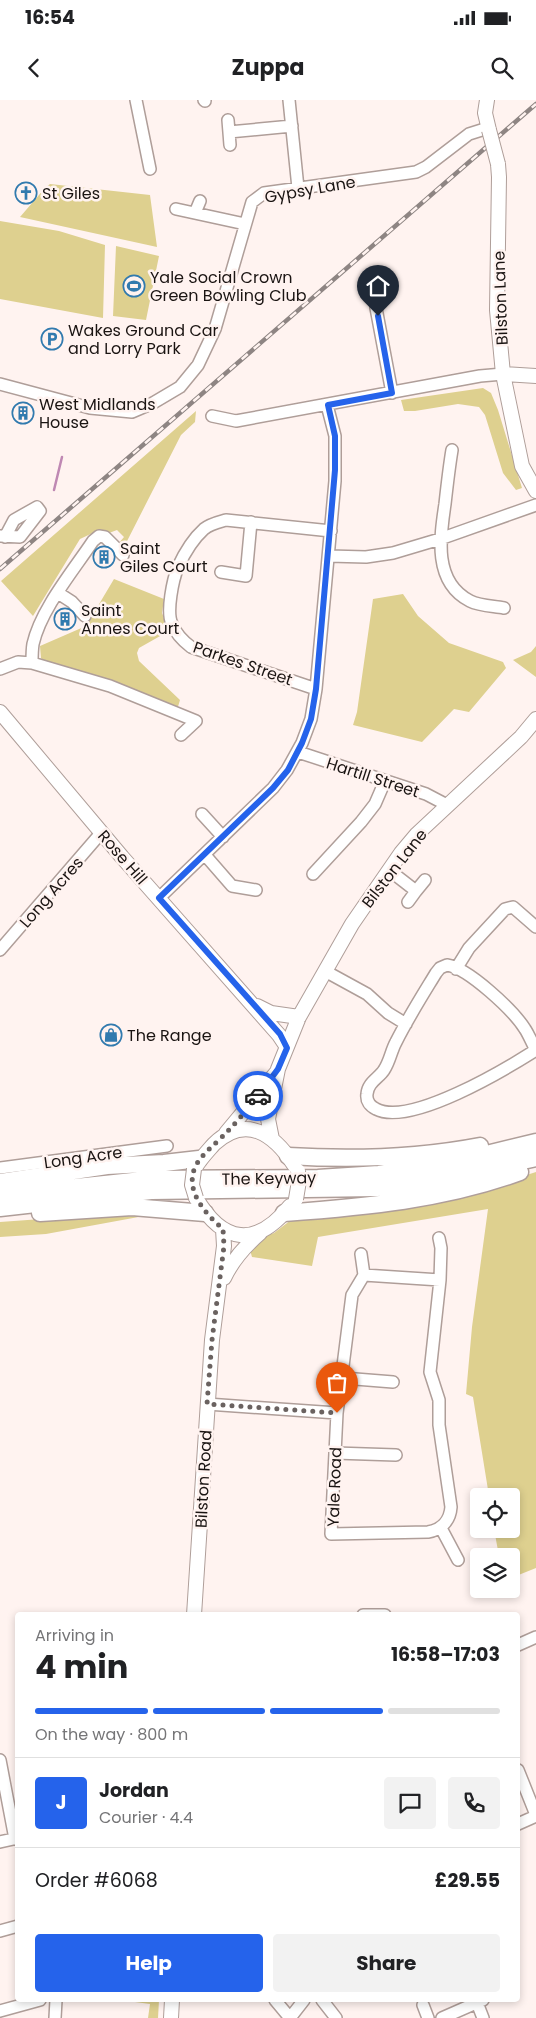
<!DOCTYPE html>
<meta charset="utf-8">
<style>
body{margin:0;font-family:Poppins,sans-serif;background:#f2f2f2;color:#202124;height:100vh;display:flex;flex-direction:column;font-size:19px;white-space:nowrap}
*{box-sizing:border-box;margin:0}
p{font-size:16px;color:#757577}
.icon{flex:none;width:28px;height:28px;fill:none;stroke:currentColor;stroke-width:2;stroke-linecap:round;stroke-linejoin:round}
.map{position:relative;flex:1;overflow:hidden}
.drawer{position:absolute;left:15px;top:1512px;width:505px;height:390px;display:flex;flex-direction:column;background:#fff;border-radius:5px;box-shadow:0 2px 8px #0003}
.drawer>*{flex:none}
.controls{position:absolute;left:470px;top:1388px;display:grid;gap:10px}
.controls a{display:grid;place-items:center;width:50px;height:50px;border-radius:5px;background:#fff;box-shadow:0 2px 8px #0003;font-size:25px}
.pin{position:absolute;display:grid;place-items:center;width:42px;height:42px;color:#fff;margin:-51px -21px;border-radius:50% 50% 50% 0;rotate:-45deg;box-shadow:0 0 5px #0007}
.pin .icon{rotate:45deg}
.courier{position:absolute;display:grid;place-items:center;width:50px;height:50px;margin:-25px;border:4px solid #2563eb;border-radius:50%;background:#fff;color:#222;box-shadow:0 1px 6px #0007}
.summary em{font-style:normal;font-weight:700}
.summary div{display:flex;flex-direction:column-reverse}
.summary{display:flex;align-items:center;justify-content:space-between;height:85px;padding:0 20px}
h1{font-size:32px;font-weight:700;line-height:38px}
.bar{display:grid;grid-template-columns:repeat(4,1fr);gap:8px 5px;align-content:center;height:60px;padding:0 20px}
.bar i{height:6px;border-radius:4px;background:#e0e0e0}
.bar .active{background:#2563eb}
.bar p{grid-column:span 4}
.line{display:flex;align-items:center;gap:12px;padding:0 20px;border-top:1px solid #e0e0e0}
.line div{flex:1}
.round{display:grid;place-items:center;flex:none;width:52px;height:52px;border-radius:5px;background:#f2f2f2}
.primary-button{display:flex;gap:10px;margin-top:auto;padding:10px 20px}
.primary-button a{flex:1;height:58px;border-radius:5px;background:#2563eb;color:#fff;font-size:20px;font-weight:700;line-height:58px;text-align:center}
.primary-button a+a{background:#f2f2f2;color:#202124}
.status{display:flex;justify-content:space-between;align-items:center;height:35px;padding:0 25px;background:#fff;direction:ltr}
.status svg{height:14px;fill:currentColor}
header{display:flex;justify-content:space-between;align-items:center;height:65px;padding:0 20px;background:#fff;font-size:22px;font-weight:700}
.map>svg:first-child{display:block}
.green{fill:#ded08f}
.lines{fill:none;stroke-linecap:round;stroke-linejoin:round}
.stream{stroke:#bf88b3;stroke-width:2.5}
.minor-casing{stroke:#af9e99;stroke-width:14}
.major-casing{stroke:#af9e99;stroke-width:16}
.highway-casing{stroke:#af9e99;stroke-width:19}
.minor{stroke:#fff;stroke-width:11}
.major{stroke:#fff;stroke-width:14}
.highway{stroke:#fff;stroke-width:16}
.rail-casing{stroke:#8e8583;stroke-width:4.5}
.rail{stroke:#fff3f0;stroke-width:2.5;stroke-dasharray:8;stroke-linecap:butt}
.major-bridge-casing{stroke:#af9e99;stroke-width:16;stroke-linecap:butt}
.major-bridge{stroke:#fff;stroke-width:14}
.done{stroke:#6a6260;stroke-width:5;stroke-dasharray:0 9}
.route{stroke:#2563eb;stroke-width:6}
.labels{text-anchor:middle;stroke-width:5;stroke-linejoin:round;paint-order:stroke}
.street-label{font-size:16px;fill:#1a1412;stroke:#fff3f0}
.poi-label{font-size:16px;fill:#1a1412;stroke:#fff3f0;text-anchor:start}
</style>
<div class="status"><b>16:54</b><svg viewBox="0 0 49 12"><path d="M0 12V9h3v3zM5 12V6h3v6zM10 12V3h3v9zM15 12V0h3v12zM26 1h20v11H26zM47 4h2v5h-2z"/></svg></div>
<header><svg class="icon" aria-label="back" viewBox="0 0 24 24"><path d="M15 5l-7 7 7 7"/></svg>Zuppa<svg class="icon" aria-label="search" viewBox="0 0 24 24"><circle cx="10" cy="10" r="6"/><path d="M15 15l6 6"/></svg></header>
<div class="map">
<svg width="536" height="1918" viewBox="0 0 536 1918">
<rect width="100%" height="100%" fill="#fff3f0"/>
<path class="green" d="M50 84 150 95 157 147 20 117 45 88Z
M0 121 59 131 105 145 103 218 0 199Z
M116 146 159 156 146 220 113 216Z
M483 288 491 293 498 310 522 388 516 390 503 373 485 315 479 307 458 304 415 311H404L401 300Z
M196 311 195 322 181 335 123 449 118 444 124 437 117 430 109 433 99 430 80 439 33 516 1 481Z
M114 479 164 499 162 513 169 531 139 548 137 553 139 561 180 600 177 610 45 564 41 558 40 546 86 526Z
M403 494 418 516 449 543 503 562 506 568 469 612 454 609 422 642 353 625 357 612 373 499Z
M536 546V577L513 560 531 552Z
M536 1072V1468L511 1478V1456H499L494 1429H511V1396H489L473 1297 466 1294 472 1227 488 1109 318 1137 312 1166 252 1157 250 1150 268 1135 274 1133 291 1120 511 1080Z
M144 1116 46 1134 0 1137V1122L69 1117Z
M135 1900H159L158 1918H148L150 1904 135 1902Z"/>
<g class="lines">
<path class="stream" d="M54 390 62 357"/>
<g class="minor-casing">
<path id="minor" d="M136 0 150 69
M204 0 205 1
M289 0 298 88
M228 20 230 45
M229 32 292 26
M176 109 245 124
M195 113 200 101
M376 208 392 293
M0 284 90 308 132 312 153 303 180 287 198 265 215 229 252 102 264 93 416 72 426 67 469 34 488 28
M212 316 236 321 480 276 503 274
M452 350C449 368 447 386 445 404 440 437 433 482 470 501 480 506 493 506 504 508
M0 436 20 437 40 411 37 407 14 420 5 437
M329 456 366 457 393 453 440 439 536 405
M221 472 246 476 251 422
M58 493 72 502 85 516
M32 563C32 557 32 550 33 544 41 509 73 471 93 441L99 436 105 437 123 455
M0 569 18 562 32 563 110 586 196 621 181 635
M316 589 191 547C183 541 176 534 172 524 166 512 173 479 178 467 184 454 194 438 204 429 210 424 219 422 226 420L331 431
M298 652 426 694 447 705
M202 714 223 737
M205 755 232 786 256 790
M389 770 416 791 425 780
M313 774 361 722 375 704 385 681
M159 798 273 688 287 670 302 643 311 619 316 589 335 381V336L327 305
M408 802 416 791
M0 850 101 733
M456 869 469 848 505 809 513 807 536 827
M325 871 367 894 388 913 406 924
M536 950C532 943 529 935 525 929 513 910 468 868 447 865L440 868 436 873C422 896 408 918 396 942 391 951 390 961 384 970 379 978 368 982 367 994 366 1001 370 1006 376 1009 410 1027 506 969 536 950
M0 1068 167 1046
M439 1138 441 1148 440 1180
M361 1154 364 1175
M364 1175 440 1180 430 1272 439 1300V1325L451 1407C450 1421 441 1430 428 1432L331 1434 337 1313 352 1195Z
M343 1278 393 1282
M207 1304 337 1313
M335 1353 396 1355
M441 1428 458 1460
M363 1515H385
M518 1545 536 1537
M0 1660 15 1739
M518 1670 536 1715
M518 1724 536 1716
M0 1742 18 1738
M0 1831 18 1826
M275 1900 290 1918
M322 1900 336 1918
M476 1900 483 1918
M423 1905 428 1918
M0 1911 40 1900
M55 1918 56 1900
M290 1918 304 1900
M442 1918 483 1900"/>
</g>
<g class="major-casing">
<path id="major" d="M487 0 485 13 489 30
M498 64 499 77 497 210 503 274 522 366 536 391
M503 274 536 276
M0 612 122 757 279 935 287 947
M257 906 271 913 299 917
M226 1033 276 973
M272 1039 268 1019 278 969 299 917 352 824 401 753 417 734 521 637 536 619
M195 1068C200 1059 207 1052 214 1044 246 1014 274 1034 294 1065
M196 1098C223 1144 256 1148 290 1106
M224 1178C233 1159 245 1146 260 1133
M194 1515 212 1240 224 1146 223 1129
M171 1918 172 1900"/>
</g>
<g class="highway-casing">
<path id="highway" d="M288 1056C353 1060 417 1058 480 1046
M0 1082 107 1066 164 1063 199 1059
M0 1095 152 1079 318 1078 379 1074 454 1062 536 1042
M0 1108 151 1091 377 1088 417 1084 536 1058
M40 1113 132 1107 205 1113
M284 1113C364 1107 444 1100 520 1072"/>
</g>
<use href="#minor" class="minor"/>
<use href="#major" class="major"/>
<use href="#highway" class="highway"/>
<g class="rail-casing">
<path id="rail" d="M0 469 536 4"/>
</g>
<use href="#rail" class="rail"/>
<g class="major-bridge-casing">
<path id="major-bridge" d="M489 30 498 64
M194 1069 192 1085 196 1098
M296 1099 299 1081 298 1071"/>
</g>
<use href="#major-bridge" class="major-bridge"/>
</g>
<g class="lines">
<path class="done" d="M258 996C247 1010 235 1024 223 1036 215 1044 207 1050 201 1058 179 1084 203 1112 223 1129L224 1146 212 1240 207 1304 337 1313"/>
<path class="route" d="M258 996 278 969 287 948 280 934 159 798 273 688 288 670 302 643 311 619 316 589 335 370V336L328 305 392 293 378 216"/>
</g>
<defs>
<g id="church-ring" transform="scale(1.125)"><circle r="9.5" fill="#fff3f0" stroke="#317aae" stroke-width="1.5"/><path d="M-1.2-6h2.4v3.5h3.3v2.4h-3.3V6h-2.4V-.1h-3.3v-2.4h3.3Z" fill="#317aae"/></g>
<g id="stadium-ring" transform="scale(1.125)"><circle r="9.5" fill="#fff3f0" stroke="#317aae" stroke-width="1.5"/><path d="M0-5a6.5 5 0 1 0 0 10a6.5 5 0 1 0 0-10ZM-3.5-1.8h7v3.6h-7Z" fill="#317aae"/></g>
<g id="parking-ring" transform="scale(1.125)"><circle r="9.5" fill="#fff3f0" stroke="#317aae" stroke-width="1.5"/><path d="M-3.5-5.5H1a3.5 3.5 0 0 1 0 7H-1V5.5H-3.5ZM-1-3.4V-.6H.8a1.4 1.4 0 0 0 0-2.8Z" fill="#317aae"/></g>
<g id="building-ring" transform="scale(1.125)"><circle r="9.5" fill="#fff3f0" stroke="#317aae" stroke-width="1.5"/><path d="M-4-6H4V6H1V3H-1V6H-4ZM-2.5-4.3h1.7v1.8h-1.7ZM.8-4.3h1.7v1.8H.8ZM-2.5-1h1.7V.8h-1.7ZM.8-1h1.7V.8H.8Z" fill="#317aae"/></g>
<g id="shop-ring" transform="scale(1.125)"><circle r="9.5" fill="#fff3f0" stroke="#317aae" stroke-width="1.5"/><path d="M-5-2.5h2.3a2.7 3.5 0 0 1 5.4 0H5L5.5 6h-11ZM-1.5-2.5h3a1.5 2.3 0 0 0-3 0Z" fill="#317aae"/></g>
</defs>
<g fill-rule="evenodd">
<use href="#church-ring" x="26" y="93"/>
<use href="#stadium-ring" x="134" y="186"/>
<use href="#parking-ring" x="52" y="239"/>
<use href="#building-ring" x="23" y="313"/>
<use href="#building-ring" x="104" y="457"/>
<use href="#building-ring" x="65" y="519"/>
<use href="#shop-ring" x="111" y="935"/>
</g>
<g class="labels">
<g class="street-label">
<text transform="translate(310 89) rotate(-10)" y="6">Gypsy Lane</text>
<text transform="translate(500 198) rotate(-92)" y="6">Bilston Lane</text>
<text transform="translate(243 563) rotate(19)" y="6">Parkes Street</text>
<text transform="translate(373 677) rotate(18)" y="6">Hartill Street</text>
<text transform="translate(123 757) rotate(49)" y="6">Rose Hill</text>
<text transform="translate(394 768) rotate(-52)" y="6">Bilston Lane</text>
<text transform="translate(51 792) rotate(-49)" y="6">Long Acres</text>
<text transform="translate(83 1057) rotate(-8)" y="6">Long Acre</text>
<text transform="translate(269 1078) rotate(-1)" y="6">The Keyway</text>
<text transform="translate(203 1379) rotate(-87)" y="6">Bilston Road</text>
<text transform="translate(334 1387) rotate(-88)" y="6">Yale Road</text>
</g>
<g class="poi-label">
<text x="42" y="99">St Giles</text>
<text x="150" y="183">Yale Social Crown<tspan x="150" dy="18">Green Bowling Club</tspan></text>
<text x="68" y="236">Wakes Ground Car<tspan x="68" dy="18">and Lorry Park</tspan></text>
<text x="39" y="310">West Midlands<tspan x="39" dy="18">House</tspan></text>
<text x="120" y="454">Saint<tspan x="120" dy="18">Giles Court</tspan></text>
<text x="81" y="516">Saint<tspan x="81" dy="18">Annes Court</tspan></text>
<text x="127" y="941">The Range</text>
</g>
</g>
</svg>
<div class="controls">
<a><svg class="icon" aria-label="locate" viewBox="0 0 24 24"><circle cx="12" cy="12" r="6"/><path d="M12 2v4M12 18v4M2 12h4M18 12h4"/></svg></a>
<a><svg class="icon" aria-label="layers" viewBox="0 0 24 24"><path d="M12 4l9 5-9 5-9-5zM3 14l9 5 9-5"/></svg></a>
</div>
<div class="pin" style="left:337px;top:1313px;background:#ea580c"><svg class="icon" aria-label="bag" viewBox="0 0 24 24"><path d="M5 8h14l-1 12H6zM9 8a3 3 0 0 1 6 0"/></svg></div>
<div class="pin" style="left:378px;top:216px;background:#1f2937"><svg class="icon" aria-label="home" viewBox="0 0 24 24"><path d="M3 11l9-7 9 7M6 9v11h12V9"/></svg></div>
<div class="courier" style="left:258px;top:996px"><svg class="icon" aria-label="car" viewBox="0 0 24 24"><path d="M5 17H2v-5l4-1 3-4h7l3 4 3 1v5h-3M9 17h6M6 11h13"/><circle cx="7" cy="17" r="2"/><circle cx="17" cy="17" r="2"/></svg></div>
<section class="drawer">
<div class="summary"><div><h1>4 min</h1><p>Arriving in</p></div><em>16:58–17:03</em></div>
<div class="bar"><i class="active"></i><i class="active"></i><i class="active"></i><i></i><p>On the way · 800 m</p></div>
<div class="line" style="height:90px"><b class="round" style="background:#2563eb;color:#fff">J</b><div><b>Jordan</b><p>Courier · 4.4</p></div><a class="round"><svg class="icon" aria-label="chat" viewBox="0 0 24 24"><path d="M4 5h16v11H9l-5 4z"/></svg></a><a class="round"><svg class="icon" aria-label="phone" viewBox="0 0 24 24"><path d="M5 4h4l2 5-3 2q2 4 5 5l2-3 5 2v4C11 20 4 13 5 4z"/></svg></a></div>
<div class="line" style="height:65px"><div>Order #6068</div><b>£29.55</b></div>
<div class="primary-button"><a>Help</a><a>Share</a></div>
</section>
</div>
